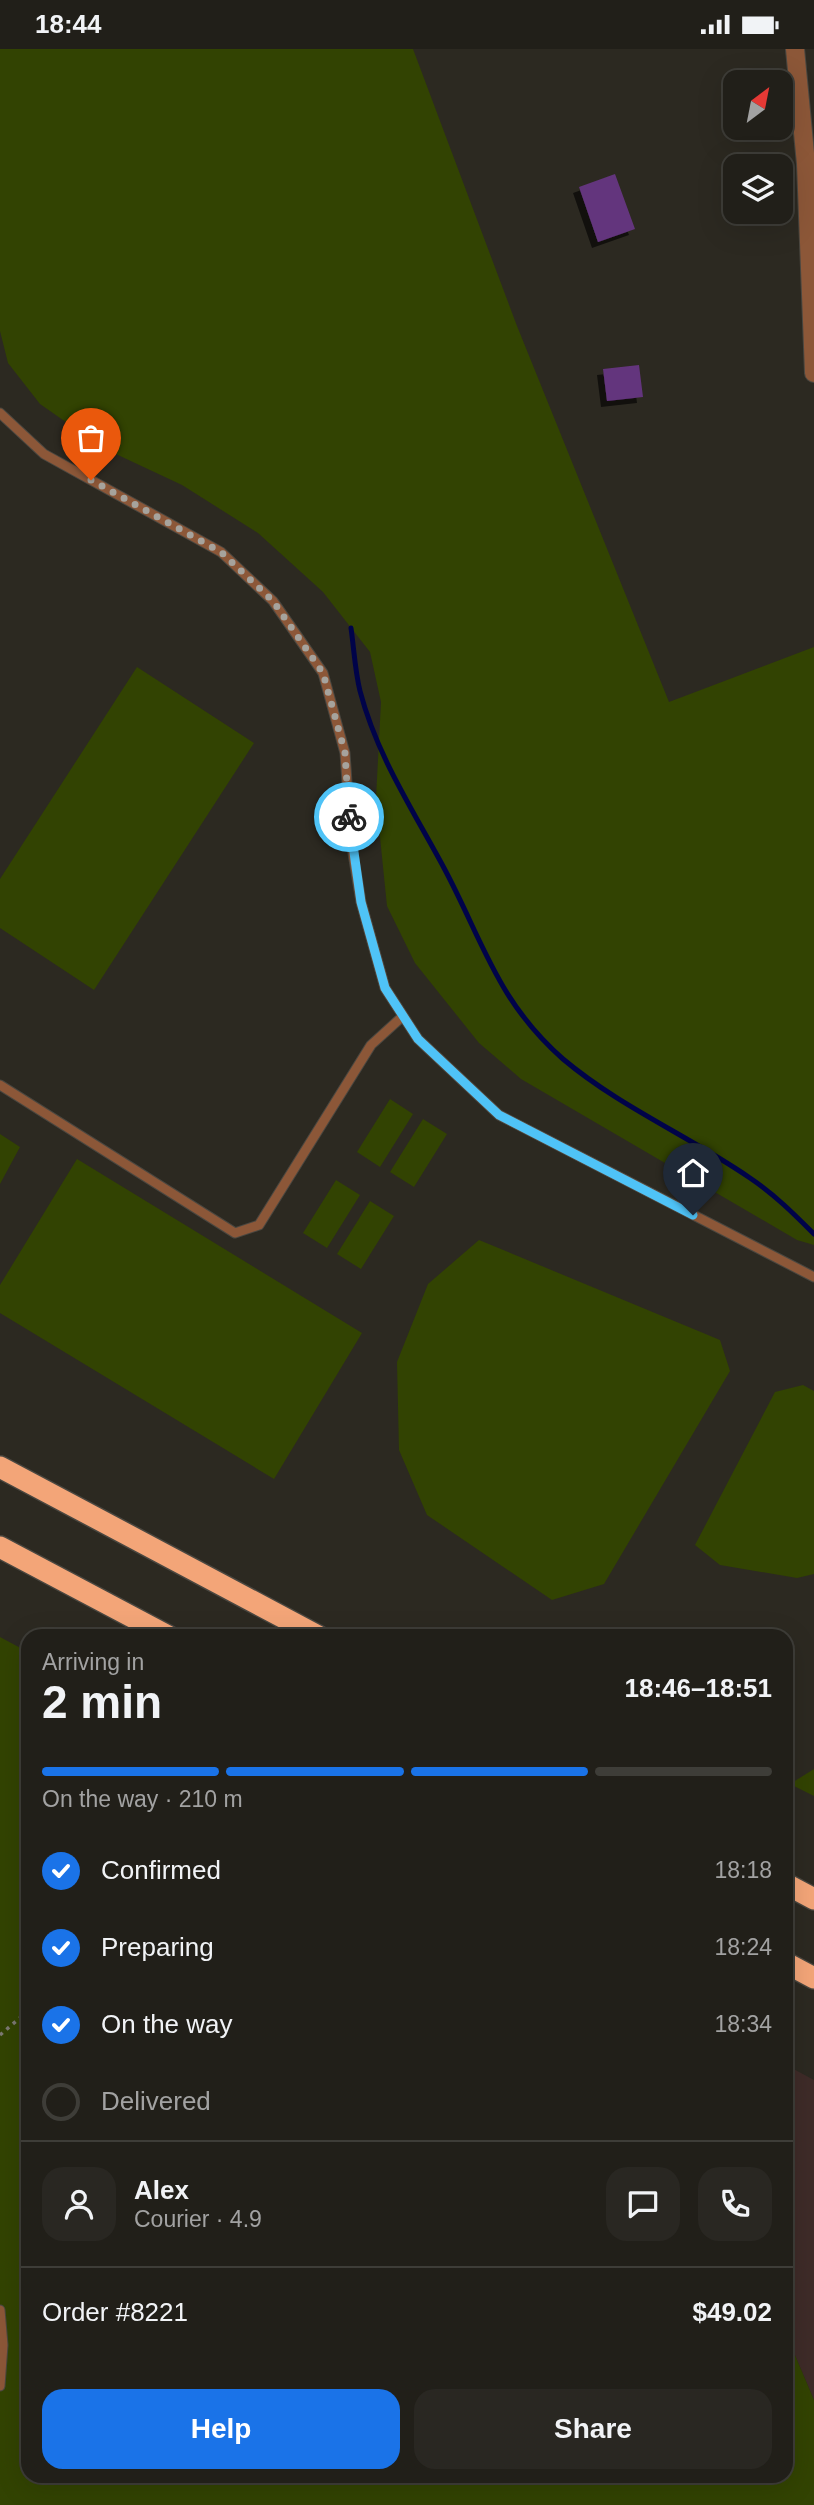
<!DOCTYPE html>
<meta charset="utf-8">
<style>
body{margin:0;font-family:Arial,sans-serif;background:#292722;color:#f1f3f6;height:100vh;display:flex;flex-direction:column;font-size:26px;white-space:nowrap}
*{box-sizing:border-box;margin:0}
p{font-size:23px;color:#a2a2a2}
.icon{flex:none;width:38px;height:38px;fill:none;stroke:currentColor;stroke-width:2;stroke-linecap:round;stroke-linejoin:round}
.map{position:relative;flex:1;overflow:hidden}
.details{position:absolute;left:21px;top:1580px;width:772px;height:854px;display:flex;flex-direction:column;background:#211f19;border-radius:21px;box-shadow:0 7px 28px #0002,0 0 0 2px #3e3d38}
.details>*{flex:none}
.needle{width:46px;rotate:32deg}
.buttons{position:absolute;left:723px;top:21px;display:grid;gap:14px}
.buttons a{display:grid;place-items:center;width:70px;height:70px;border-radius:14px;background:#211f19;box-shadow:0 7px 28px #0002,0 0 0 2px #3e3d38;font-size:35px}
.pin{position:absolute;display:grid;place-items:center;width:60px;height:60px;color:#fff;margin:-72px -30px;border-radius:50% 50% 50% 0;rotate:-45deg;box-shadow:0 0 7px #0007}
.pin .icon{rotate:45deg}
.courier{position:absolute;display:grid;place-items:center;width:70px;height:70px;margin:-35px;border:5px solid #4fc3f7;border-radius:50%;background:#fff;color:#222;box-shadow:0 2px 9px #0007}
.overview em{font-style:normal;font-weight:700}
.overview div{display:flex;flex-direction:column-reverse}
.overview{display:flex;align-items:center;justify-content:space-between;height:119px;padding:0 21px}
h1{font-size:46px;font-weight:700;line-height:52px}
.bar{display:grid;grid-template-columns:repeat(4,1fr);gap:10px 7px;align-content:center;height:84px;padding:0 21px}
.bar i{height:9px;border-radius:5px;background:#3e3d38}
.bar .on{background:#1a73e8}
.bar p{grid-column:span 4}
.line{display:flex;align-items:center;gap:18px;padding:0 21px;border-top:2px solid #3e3d38}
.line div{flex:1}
.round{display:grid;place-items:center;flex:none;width:74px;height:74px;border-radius:21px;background:#292722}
ol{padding:0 21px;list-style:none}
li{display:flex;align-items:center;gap:21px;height:77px}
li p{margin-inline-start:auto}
li .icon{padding:7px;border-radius:50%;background:#1a73e8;color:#fff;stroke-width:4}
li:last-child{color:#a2a2a2}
li i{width:38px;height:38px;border:4px solid #3e3d38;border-radius:50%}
.primary-button{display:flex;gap:14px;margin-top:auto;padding:14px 21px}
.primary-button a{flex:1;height:80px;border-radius:21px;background:#1a73e8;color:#fff;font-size:28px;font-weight:700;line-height:80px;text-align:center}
.primary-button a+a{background:#292722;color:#f1f3f6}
.status{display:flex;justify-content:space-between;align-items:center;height:49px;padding:0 35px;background:#211f19;direction:ltr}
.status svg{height:19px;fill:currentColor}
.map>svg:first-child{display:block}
.commercial{fill:#3e2b28}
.green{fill:#324302}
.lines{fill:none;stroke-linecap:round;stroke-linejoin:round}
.stream{stroke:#000349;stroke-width:5}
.building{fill:#63357d;filter:url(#shadow)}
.service-casing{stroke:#4a4740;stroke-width:11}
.minor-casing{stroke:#4a4740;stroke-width:20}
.motorway-casing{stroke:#4a4740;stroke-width:24}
.path{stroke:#7b7871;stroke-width:3.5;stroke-dasharray:3.5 5;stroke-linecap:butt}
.service{stroke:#8c5738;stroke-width:9}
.minor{stroke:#8c5738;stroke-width:18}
.motorway{stroke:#f3a578;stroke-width:21}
.done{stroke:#a6a39d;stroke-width:7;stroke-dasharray:0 12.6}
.route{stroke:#4fc3f7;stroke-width:9}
</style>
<div class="status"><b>18:44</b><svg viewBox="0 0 49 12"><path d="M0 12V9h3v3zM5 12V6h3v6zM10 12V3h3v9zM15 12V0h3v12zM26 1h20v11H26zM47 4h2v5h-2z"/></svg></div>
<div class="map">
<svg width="814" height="2456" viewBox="0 0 814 2456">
<defs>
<filter id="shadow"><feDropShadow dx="-6" dy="6" stdDeviation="0" flood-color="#0009"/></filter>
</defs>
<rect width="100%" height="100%" fill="#2c2921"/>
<path class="commercial" d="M786 2016 814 2031V2351L786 2285Z"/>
<path class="green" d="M0 0H413L517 277 669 653 814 598V1196L797 1191 521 1030 479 994 415 914 387 857 376 749 381 653 370 603 323 543 258 484 182 436 103 399 40 355 8 314 0 282Z
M137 618 254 694 94 941 0 879V830Z
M390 1050 413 1065 380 1118 357 1103Z
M423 1070 447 1085 414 1138 390 1123Z
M0 1085 20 1098 0 1135Z
M77 1110 362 1284 274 1430 0 1264V1236Z
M336 1131 360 1146 327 1199 303 1184Z
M370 1152 394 1167 361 1220 337 1205Z
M479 1191 720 1291 730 1322 604 1535 552 1551 427 1466 399 1401 397 1313 428 1235Z
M803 1336 814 1342V1525L797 1529 720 1516 695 1496 775 1343Z
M0 1588 28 1603V2427H786V2285L814 2351V2456H0Z
M814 1720V1747L790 1735Z"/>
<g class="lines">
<path class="stream" d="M351 579C354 600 355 622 360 642 377 707 413 761 444 819 483 892 497 952 563 1010 620 1058 689 1087 750 1129 774 1145 794 1165 814 1185"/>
</g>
<path class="building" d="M615 125 635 180 598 193 579 138Z
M639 316 643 348 607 352 603 320Z"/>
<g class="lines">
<g class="service-casing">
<path id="service" d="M0 364 44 405 221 503 273 552 323 624 345 704 351 792 361 853 385 939 418 990 499 1066 814 1228
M0 1036 235 1184 259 1176 371 996 403 967
M0 2261 3 2296 0 2337"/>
</g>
<g class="minor-casing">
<path id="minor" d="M795 0 806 115 814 324"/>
</g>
<g class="motorway-casing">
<path id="motorway" d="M0 1418 318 1587
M0 1498 168 1587
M786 1835 814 1850
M786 1914 814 1929"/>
</g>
<path class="path" d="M0 1986 28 1962"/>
<use href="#service" class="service"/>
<use href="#minor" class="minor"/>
<use href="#motorway" class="motorway"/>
</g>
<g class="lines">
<path class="done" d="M91 431 221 503 273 552 323 624 345 704 349 768"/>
<path class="route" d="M349 768 361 853 385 939 418 990 499 1066 693 1166"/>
</g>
</svg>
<div class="buttons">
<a><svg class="needle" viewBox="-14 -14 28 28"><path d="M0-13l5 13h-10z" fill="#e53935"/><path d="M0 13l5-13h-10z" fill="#a2a2a2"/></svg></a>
<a><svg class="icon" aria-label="layers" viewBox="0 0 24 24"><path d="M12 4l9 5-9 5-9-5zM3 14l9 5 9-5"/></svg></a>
</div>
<div class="pin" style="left:91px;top:431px;background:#ea580c"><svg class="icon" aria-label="bag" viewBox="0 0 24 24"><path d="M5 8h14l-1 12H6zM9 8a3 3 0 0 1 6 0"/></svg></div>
<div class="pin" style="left:693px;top:1166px;background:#1f2937"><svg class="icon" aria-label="home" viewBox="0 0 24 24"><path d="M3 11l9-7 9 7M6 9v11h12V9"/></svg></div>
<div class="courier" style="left:349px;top:768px"><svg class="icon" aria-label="bike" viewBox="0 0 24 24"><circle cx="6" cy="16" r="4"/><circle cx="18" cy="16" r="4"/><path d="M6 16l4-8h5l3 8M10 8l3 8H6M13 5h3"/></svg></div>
<section class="details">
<div class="overview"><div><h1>2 min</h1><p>Arriving in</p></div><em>18:46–18:51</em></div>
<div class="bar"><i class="on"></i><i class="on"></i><i class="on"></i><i></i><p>On the way · 210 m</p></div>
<ol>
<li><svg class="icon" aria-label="check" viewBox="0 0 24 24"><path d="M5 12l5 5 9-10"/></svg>Confirmed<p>18:18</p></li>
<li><svg class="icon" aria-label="check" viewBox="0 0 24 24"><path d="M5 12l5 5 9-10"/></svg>Preparing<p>18:24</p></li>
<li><svg class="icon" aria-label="check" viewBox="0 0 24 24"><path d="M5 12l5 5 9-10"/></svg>On the way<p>18:34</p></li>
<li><i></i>Delivered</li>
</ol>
<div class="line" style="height:126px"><a class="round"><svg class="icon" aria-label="person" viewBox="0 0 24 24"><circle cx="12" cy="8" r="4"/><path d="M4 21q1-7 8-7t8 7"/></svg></a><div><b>Alex</b><p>Courier · 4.9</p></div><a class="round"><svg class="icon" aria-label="chat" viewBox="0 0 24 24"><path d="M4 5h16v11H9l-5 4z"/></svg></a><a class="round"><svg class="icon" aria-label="phone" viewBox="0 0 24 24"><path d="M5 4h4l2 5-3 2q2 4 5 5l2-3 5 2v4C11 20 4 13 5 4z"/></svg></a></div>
<div class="line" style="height:91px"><div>Order #8221</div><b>$49.02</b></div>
<div class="primary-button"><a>Help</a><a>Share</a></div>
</section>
</div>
